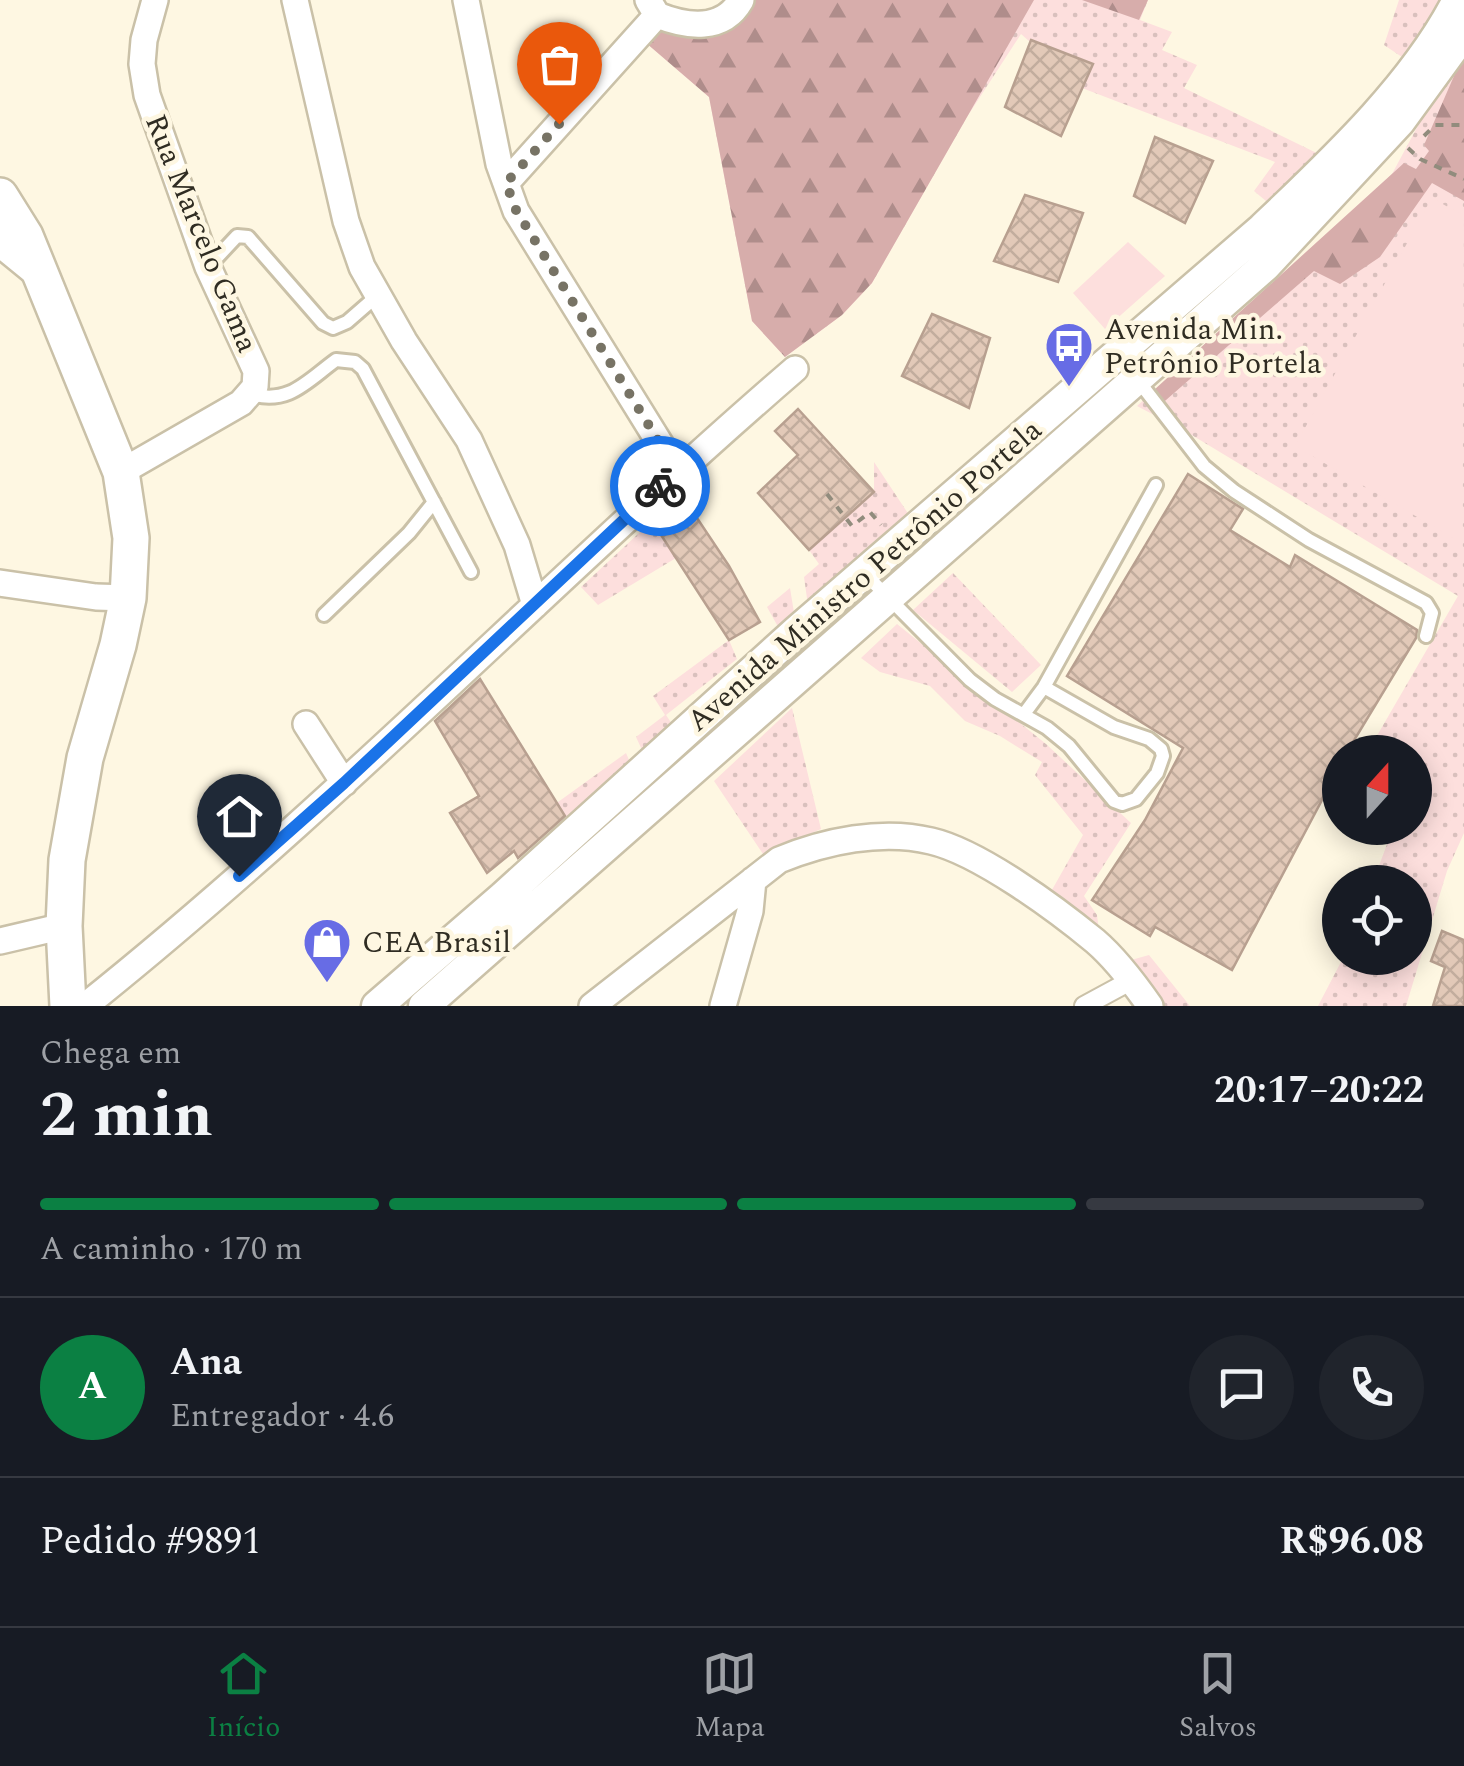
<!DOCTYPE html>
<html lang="pt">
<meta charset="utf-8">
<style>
body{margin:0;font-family:Spectral,serif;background:#20242c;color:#f1f3f6;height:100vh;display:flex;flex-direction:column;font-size:38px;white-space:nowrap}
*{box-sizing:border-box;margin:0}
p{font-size:32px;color:#9ea1a6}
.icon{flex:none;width:55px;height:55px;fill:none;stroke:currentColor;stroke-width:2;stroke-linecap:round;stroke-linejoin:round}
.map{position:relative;height:1006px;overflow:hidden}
.side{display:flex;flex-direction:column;background:#171b24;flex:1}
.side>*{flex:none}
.needle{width:65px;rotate:21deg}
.tools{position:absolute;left:1322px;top:735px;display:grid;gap:20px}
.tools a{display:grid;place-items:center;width:110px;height:110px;border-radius:50%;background:#171b24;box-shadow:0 5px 25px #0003;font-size:50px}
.pin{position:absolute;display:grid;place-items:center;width:85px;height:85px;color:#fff;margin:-102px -42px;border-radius:50% 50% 50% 0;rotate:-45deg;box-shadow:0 0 10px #0007}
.pin .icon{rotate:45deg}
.courier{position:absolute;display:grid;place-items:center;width:100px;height:100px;margin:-50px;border:8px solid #1a73e8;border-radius:50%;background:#fff;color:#222;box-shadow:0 2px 12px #0007}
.summary em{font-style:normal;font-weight:700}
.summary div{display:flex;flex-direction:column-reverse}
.summary{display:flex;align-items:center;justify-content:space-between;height:170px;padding:0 40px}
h1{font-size:65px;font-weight:700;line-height:75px}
.bar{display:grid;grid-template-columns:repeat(4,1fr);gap:15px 10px;align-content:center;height:120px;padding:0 40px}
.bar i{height:12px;border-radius:8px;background:#363941}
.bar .active{background:#0b8043}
.bar p{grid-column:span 4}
.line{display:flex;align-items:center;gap:25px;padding:0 40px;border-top:2px solid #363941}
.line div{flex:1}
.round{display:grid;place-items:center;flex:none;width:105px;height:105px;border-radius:52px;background:#20242c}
.tab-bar{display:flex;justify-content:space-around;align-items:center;height:140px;border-top:2px solid #363941;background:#171b24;font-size:28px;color:#9ea1a6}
.tab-bar a{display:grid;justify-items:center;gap:5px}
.tab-bar .active{color:#0b8043}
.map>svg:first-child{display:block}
.grass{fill:url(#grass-dots)}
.forest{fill:url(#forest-firs)}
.garden{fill:#fddfdd}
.building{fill:url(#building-cross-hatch);stroke:#b8a090;stroke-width:2.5}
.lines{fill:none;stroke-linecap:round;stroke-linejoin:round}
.service-casing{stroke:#cac1a8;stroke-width:18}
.pedestrian-casing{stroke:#cac1a8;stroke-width:22}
.minor-casing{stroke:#cac1a8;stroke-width:30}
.tertiary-casing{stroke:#cac1a8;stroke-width:35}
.secondary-casing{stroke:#cac1a8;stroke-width:40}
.path{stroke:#918c7d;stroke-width:4;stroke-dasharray:8 8;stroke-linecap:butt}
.service{stroke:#fff;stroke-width:12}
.pedestrian{stroke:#fff;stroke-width:18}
.minor{stroke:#fff;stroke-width:25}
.tertiary{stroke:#fff;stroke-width:30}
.secondary{stroke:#fff;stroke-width:35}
.done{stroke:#777365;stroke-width:10;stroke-dasharray:0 18}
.route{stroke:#1a73e8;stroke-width:12}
.labels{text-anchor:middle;stroke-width:9;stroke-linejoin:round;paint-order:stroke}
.street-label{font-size:30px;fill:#2f2c22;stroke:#fef7e2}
.poi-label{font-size:30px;fill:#2f2c22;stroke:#fef7e2;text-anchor:start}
</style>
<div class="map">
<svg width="1464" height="1006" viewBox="0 0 1464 1006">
<defs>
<pattern id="grass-dots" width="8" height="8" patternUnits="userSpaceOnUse" patternTransform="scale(2.5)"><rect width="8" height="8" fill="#fddfdd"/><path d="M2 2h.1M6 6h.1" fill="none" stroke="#d9c0bd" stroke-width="1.8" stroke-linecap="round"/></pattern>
<pattern id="forest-firs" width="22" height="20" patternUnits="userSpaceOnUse" patternTransform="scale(2.5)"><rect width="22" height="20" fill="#d7adab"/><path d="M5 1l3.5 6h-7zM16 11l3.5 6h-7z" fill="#af8d8b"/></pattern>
<pattern id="building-cross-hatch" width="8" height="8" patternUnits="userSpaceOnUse" patternTransform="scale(2.5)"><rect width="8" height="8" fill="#e2c9b8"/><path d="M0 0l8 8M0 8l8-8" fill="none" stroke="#c2ad9e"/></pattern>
</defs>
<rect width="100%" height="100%" fill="#fef7e2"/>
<path class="grass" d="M741 0H1148L1140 20 1172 32 1162 50 1197 65 1184 88 1333 161 1279 212 1254 191 1275 162 1082 88 1021 34 967 117 872 283 842 315 785 357 752 321 709 97 638 36 698 26Z
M1399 0H1459L1414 65 1384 45Z
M1464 40V833L1447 871 1406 1006H1318L1343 958H1415V882H1373L1393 828H1415V752H1380L1371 746 1458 596 1190 434 1137 406 1392 174Z
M874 462 917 527 810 620 804 577 819 564 809 550 874 492Z
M652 521 676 558 598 605 581 587Z
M953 573 1041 665 1012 692 913 610Z
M790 588 797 631 786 641 767 607Z
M897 624 1046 744 1131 823 1084 896 1097 915 1099 931 1044 904 1083 835 1035 775 1042 762 1000 736 965 721 930 686 880 672 861 658Z
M729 640 737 659 666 715 680 736 649 765 636 737 665 715 653 696Z
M792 708 821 829 763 854 714 781Z
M626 753 636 776 561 844 540 815Z
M1149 955 1190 1006H1149L1117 964Z"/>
<path class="forest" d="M741 0H1034L872 283 842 315 785 357 752 321 709 97 638 36 657 15 698 26Z
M1082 0H1148L1139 20Z
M1464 53V201L1432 183 1380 257 1340 284 1314 271 1158 407 1143 400 1404 163 1416 169 1429 151 1424 145Z"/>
<path class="garden" d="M1432 198 1464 216 1462 543 1295 446Z
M1128 242 1165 276 1105 329 1073 293Z"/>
<path class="building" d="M1031 40 1093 64 1061 136 1005 107Z
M1155 137 1213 161 1185 223 1134 196Z
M1025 195 1083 213 1058 282 994 261Z
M932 314 990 338 969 408 902 376Z
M798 409 874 492 809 550 758 493 798 455 775 431Z
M1188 474 1243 509 1230 530 1290 567 1295 555 1417 630 1416 638 1347 752H1340V766L1232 970 1155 927 1150 936 1092 900 1145 820 1183 748 1067 676Z
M681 494 729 566 760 622 729 640 652 521Z
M480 679 565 816 518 858 514 851 487 873 450 813 479 796 435 721Z
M1442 931 1464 940V1006H1433L1445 967 1431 961Z"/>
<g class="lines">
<g class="service-casing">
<path id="service" d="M208 267 237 236 248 237 323 323 333 328 347 322 378 295
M1137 379 1204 466 1234 491 1309 540 1426 603 1432 613 1426 636
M251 394C289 405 307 381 336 360L355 362 363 369 471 572
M864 573 970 680 995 699 1047 728 1069 746 1114 801 1122 804 1136 799 1157 773 1163 756 1161 749 1149 739 1114 727 1044 687
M324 615 409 533 434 502
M1024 714 1044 687 1156 485"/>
</g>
<g class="pedestrian-casing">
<path id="pedestrian" d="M1084 1006 1132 980"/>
</g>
<g class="minor-casing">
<path id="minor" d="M295 0 346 221 362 267 404 341 469 440 517 545 535 605
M466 0 499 164 516 211 677 471
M648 0 657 15C687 27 723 32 741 0
M506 183 657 15
M121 472 241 403 255 387 256 371 208 267 147 95 142 64 144 40 155 0
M0 583 96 597 128 598
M306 724 344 783
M0 941 64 926
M85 1006C334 807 554 577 795 369
M592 1006 779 860C825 841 882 829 931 841 979 852 1056 909 1095 941 1116 959 1134 983 1150 1006
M723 1006 750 911 753 880"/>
</g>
<g class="tertiary-casing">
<path id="tertiary" d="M0 241 38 272
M377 1006 503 897 797 631 1262 229C1330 164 1415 85 1458 0
M424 1006 1265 266 1400 121 1464 33"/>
</g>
<g class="secondary-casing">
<path id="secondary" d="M0 196 25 236 121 472 131 538 128 598 118 645 85 758 67 860 64 926 68 1006"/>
</g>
<path class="path" d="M1424 136 1435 125H1464
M1408 148 1420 159 1464 179
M827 494 852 526 870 512 881 525"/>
<use href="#service" class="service"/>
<use href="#pedestrian" class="pedestrian"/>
<use href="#minor" class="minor"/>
<use href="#tertiary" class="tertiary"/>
<use href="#secondary" class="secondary"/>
</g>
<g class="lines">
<path class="done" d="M559 124 506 183 516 210 677 471 660 486"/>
<path class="route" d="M239 876 344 783 660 486"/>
</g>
<defs>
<g id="bus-pin" transform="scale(2.5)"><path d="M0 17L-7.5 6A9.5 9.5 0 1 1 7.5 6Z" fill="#676ce5" stroke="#fef7e2"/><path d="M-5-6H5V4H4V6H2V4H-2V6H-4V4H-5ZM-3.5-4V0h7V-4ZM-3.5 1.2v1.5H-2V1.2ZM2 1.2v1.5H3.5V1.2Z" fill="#fff"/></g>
<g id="shop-pin" transform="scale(2.5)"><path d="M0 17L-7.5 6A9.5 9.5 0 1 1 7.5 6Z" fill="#676ce5" stroke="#fef7e2"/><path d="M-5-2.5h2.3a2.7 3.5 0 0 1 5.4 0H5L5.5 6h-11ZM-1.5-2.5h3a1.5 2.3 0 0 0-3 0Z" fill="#fff"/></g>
</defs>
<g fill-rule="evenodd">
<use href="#bus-pin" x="1069" y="346"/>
<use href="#shop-pin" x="327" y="942"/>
</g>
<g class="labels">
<g class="street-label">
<text transform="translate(202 233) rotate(68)" y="10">Rua Marcelo Gama</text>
<text transform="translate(864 575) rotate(-41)" y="10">Avenida Ministro Petrônio Portela</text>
</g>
<g class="poi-label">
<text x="1104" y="339">Avenida Min.<tspan x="1104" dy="34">Petrônio Portela</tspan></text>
<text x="362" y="952">CEA Brasil</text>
</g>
</g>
</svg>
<div class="tools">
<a><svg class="needle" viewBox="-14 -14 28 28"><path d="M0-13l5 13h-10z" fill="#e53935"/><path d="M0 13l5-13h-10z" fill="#9ea1a6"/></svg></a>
<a><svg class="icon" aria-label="locate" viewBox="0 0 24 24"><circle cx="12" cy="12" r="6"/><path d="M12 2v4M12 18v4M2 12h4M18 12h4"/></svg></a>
</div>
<div class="pin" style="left:559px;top:124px;background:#ea580c"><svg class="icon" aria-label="bag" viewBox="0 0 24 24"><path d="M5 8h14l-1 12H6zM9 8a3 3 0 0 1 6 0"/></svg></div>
<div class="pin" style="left:239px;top:876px;background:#1f2937"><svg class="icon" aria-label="home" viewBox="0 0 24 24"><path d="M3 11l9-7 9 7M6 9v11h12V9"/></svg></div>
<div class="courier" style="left:660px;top:486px"><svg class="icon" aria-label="bike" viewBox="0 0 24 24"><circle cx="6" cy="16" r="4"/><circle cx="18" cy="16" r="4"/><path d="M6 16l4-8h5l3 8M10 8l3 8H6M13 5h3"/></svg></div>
</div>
<section class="side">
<div class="summary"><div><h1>2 min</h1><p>Chega em</p></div><em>20:17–20:22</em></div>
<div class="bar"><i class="active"></i><i class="active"></i><i class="active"></i><i></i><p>A caminho · 170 m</p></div>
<div class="line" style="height:180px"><b class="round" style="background:#0b8043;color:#fff">A</b><div><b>Ana</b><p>Entregador · 4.6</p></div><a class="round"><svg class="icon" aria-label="chat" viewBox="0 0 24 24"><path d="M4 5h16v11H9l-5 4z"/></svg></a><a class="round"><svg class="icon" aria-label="phone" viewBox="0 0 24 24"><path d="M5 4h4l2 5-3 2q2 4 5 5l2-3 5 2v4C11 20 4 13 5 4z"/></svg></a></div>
<div class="line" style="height:130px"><div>Pedido #9891</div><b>R$96.08</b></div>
</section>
<nav class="tab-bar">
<a class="active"><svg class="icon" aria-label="home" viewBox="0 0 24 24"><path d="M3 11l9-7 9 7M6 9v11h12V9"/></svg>Início</a>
<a><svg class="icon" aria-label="map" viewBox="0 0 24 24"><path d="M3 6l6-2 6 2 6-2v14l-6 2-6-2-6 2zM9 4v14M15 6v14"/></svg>Mapa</a>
<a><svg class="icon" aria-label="saved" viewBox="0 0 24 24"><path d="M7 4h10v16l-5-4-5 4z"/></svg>Salvos</a>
</nav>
